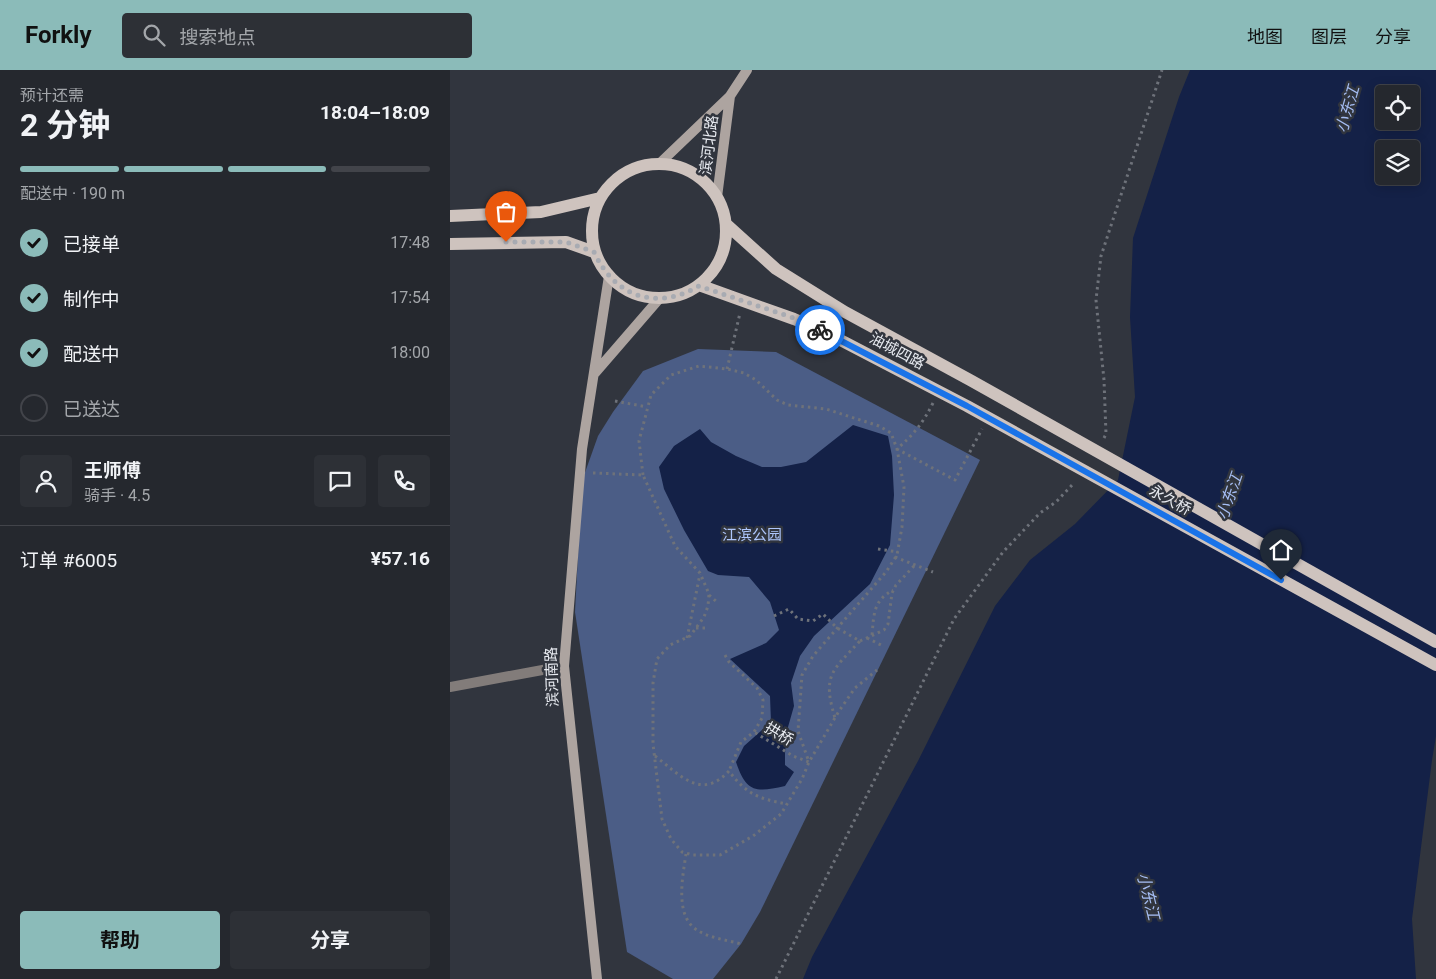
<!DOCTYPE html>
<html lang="zh">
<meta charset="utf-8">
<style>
body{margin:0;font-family:Roboto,"Noto Sans SC",sans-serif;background:#2d3036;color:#f1f3f6;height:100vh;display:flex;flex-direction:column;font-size:19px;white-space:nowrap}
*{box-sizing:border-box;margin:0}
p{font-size:16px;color:#a3a6aa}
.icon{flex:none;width:28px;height:28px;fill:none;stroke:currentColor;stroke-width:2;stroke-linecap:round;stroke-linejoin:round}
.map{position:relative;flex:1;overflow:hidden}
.details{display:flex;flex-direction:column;background:#25282e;width:450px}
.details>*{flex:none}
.controls{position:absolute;left:925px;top:15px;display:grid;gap:10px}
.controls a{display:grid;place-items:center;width:45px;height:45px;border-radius:5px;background:#25282e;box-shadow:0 2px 12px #0003,0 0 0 1px #42444a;font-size:25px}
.pin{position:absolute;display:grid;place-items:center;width:42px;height:42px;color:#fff;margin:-51px -21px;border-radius:50% 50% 50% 0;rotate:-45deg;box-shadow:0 0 5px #0007}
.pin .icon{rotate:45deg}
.courier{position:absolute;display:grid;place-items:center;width:50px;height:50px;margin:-25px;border:4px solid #1a73e8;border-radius:50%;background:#fff;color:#222;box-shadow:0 1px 6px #0007}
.summary em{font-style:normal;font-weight:700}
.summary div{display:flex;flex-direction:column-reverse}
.summary{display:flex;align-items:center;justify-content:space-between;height:85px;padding:0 20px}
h1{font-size:32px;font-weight:700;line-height:38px}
.bar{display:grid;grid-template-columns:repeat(4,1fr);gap:8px 5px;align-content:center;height:60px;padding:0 20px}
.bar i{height:6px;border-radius:4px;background:#42444a}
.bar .on{background:#8bbbb9}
.bar p{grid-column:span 4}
.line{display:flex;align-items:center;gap:12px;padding:0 20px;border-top:1px solid #42444a}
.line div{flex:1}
.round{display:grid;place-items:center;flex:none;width:52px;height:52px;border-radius:5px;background:#2d3036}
ol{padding:0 20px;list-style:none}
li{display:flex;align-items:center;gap:15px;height:55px}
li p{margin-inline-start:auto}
li .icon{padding:5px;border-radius:50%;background:#8bbbb9;color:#111;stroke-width:4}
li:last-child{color:#a3a6aa}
li i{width:28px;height:28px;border:2px solid #42444a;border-radius:50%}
.button{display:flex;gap:10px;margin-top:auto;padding:10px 20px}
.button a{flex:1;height:58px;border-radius:5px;background:#8bbbb9;color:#111;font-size:20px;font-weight:700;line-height:58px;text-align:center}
.button a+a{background:#2d3036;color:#f1f3f6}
header{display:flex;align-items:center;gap:30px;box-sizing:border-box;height:70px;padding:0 25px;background:#8bbbb9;color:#111}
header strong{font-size:24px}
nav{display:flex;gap:28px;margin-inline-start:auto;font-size:18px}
.search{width:350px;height:45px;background:#2d3036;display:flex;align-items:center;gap:12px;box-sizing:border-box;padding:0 18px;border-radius:5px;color:#a3a6aa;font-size:19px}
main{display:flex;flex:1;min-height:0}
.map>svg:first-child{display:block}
.green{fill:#4b5d86}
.water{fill:#142147;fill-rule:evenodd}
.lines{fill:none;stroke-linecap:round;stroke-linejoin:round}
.path{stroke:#6e727a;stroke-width:3;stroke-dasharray:2.5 4;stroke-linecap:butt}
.street{stroke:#827c7a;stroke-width:10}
.secondary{stroke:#ada4a0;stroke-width:10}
.primary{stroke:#cec3be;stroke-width:12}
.done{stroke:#a8abb2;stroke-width:5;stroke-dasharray:0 9}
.route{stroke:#1a73e8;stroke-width:6}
.labels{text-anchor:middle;stroke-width:5;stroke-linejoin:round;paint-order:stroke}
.street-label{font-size:15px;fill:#e8ebf1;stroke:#31353e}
.park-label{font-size:15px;fill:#aec6fc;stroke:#31353e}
.water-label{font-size:16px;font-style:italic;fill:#a5bdf3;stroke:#31353e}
</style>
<header>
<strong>Forkly</strong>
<div class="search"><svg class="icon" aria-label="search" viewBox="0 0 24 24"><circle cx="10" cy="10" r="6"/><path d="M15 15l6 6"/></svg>搜索地点</div>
<nav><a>地图</a><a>图层</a><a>分享</a></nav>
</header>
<main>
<section class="details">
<div class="summary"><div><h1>2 分钟</h1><p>预计还需</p></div><em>18:04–18:09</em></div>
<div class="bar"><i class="on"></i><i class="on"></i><i class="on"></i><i></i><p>配送中 · 190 m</p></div>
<ol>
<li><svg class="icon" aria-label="check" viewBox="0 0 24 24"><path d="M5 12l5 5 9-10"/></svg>已接单<p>17:48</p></li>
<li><svg class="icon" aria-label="check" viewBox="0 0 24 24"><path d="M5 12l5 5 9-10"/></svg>制作中<p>17:54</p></li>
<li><svg class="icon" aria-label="check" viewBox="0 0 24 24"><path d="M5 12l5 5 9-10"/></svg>配送中<p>18:00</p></li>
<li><i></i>已送达</li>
</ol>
<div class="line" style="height:90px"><a class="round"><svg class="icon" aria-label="person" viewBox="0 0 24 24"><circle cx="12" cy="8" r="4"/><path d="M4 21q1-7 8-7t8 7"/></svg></a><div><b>王师傅</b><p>骑手 · 4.5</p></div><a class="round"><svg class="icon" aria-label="chat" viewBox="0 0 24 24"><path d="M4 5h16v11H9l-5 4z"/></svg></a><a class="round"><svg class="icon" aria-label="phone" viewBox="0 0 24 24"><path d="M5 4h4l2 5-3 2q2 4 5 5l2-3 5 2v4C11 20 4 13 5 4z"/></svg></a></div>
<div class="line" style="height:65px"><div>订单 #6005</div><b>¥57.16</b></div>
<div class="button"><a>帮助</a><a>分享</a></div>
</section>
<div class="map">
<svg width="986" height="909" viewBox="0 0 986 909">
<rect width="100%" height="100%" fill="#31353e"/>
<path class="green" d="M248 279 326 282 530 390 310 842 291 874 263 909H223L177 882 125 542 132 411 148 366 163 342 193 301Z"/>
<path class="water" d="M740 0H986V666L982 690 962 849 966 909H353L362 887 468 691 545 536 580 490 625 454 668 410 685 327 680 247 683 168 729 27ZM934 24H961V51H934ZM934 79H961V106H934Z
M403 355 438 366 442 386 444 425 440 475 420 514 364 566 350 586 341 613 344 636 338 657 335 683V695L344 702 335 716C305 723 296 722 286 692L294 676 321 652 320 626 280 589 316 573 329 560 320 532 299 507 268 505 258 501 234 460 214 419 209 397 224 376 250 359 261 372 286 386 312 397H331L356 392Z"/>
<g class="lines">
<path class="path" d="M277 299 290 243
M165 331 197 337
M483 333C473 353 464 364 447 379L505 410 532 359
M654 368 656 364 654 310 646 230 651 186 712 0
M143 403 193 405 225 476 250 503 259 524 258 536 254 547 240 566 220 575 207 589 203 613V674L212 749 221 769 232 782 243 785H270L303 766 331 744 352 709 359 692 389 641 405 618 427 600
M193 405 189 371 201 325 221 305 249 296 277 299 294 303 306 310 327 330 338 335 376 339 429 356 441 363 447 379 454 417 452 457 447 485 436 502 363 586 352 605 348 661 359 692 343 686 304 662
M428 479 448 482
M445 487 483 502
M259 525 268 533
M324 546 339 539 348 549 363 551 373 544 387 558 410 571C382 601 372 605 385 648
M246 558H258
M422 565C424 544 423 531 443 520
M237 568 250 504
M417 568 433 576
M410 571 434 560 438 554 442 523 446 515 465 495
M275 585 279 592 307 618 313 630 312 648 304 662 291 672 279 701
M205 686C230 705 251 731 279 701 296 724 309 729 337 734
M236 784C233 805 224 846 247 860 259 868 277 870 291 874
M326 909 504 549 553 482 590 443 606 432 624 413"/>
<path class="street" d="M0 617 114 596"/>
<path class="secondary" d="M209 94 280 26 297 0
M267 127 280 26
M145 303 209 229
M147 909 114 596 132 379 159 206"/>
<path class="primary" d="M142 161a67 67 0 1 1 134 0a67 67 0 1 1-134 0Z
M0 146 91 142 150 128
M276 154 326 199 395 242 520 310 986 572
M0 174 116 172 144 182
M249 215 344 249 375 262 517 336 986 595"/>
</g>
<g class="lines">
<path class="done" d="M56 172H116L144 182C165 227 206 241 249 216L344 248 370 260"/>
<path class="route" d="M370 260 517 336 831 510"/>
</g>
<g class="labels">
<g class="street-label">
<text transform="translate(259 75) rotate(-83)" y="5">滨河北路</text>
<text transform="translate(447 281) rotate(28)" y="5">油城四路</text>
<text transform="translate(720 430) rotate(29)" y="5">永久桥</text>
<text transform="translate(102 607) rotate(-92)" y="5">滨河南路</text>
<text transform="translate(329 664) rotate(31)" y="5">拱桥</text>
</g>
<g class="park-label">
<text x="302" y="470">江滨公园</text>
</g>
<g class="water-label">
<text transform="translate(897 39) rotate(-74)" y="6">小东江</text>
<text transform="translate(779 426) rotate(-71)" y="6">小东江</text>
<text transform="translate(699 826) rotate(76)" y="6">小东江</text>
</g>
</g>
</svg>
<div class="controls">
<a><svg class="icon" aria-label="locate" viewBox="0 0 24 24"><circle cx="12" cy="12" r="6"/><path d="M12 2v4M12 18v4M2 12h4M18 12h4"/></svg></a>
<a><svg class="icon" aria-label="layers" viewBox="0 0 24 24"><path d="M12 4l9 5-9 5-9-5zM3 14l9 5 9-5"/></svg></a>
</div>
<div class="pin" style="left:56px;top:172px;background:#ea580c"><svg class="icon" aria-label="bag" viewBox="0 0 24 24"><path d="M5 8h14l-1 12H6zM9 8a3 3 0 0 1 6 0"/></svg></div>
<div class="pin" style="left:831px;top:510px;background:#1f2937"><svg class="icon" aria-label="home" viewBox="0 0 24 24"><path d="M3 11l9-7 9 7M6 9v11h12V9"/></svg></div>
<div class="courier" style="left:370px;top:260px"><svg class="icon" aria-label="bike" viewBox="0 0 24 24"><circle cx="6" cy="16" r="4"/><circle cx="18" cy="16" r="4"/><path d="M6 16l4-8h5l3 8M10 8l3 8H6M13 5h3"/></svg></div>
</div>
</main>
